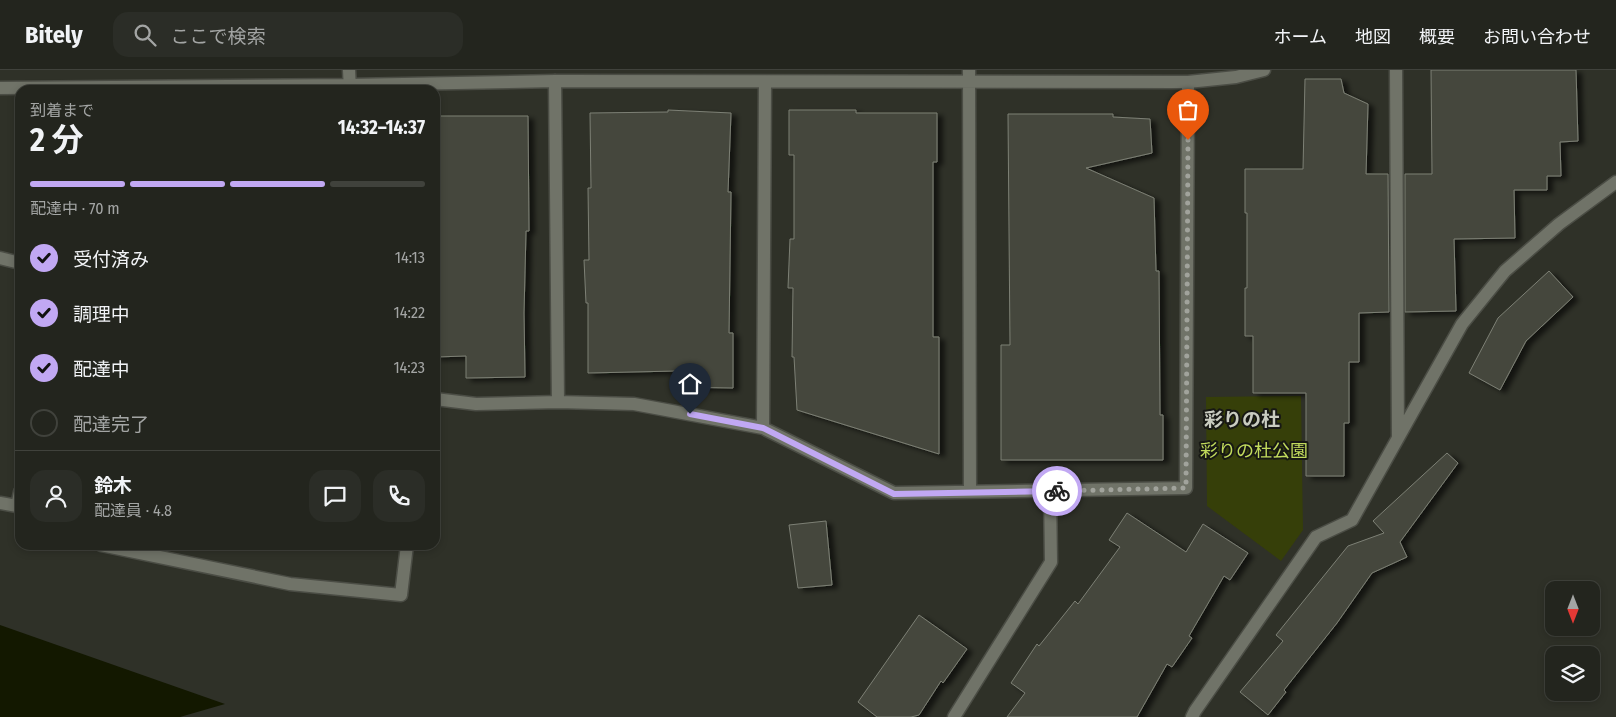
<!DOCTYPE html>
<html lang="ja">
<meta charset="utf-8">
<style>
body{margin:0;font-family:"Fira Sans Condensed","Noto Sans JP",sans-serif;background:#2b2d27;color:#f1f3f6;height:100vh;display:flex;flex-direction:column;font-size:19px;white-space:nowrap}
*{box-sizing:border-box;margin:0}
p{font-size:16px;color:#a3a5a4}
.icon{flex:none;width:28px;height:28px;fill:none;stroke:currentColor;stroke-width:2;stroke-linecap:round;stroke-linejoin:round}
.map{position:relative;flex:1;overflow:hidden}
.drawer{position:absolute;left:15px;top:15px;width:425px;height:465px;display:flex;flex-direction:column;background:#23251e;border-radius:15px;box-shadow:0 2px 8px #0003,0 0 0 1px #40423c}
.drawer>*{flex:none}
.needle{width:32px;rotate:180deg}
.buttons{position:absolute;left:1545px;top:511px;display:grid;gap:10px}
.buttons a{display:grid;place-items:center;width:55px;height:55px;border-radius:10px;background:#23251e;box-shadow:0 2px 8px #0003,0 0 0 1px #40423c;font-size:25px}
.pin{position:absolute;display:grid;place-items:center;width:42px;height:42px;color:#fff;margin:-51px -21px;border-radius:50% 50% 50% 0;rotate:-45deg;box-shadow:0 0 5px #0007}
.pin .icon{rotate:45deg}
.courier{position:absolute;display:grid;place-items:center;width:50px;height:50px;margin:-25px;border:4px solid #c1a8f3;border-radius:50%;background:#fff;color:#222;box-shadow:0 1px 6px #0007}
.summary em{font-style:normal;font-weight:700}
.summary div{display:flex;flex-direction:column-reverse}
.summary{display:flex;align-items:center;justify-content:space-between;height:85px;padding:0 15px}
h1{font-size:32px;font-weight:700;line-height:38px}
.bar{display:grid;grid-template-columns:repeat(4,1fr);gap:8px 5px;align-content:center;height:60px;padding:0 15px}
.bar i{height:6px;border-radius:4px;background:#40423c}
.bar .on{background:#c1a8f3}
.bar p{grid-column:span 4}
.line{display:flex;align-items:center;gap:12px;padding:0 15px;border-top:1px solid #40423c}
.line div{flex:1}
.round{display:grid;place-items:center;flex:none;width:52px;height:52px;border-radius:15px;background:#2b2d27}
ol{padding:0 15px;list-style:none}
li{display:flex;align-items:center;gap:15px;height:55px}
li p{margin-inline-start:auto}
li .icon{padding:5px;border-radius:50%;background:#c1a8f3;color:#111;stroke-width:4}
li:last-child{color:#a3a5a4}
li i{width:28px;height:28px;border:2px solid #40423c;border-radius:50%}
header{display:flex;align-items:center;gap:30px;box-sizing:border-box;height:70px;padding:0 25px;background:#23251e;border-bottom:1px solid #40423c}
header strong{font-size:24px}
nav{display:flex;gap:28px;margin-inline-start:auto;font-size:18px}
.search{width:350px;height:45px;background:#2b2d27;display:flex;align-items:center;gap:12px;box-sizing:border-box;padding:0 18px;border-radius:15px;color:#a3a5a4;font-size:19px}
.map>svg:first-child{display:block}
.green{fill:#363f09}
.water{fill:#131800}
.building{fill:#45473d;stroke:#7d8075;filter:url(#shadow)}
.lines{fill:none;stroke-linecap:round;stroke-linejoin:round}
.street-casing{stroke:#4b4d45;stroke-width:15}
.street{stroke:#707368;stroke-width:12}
.done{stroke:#a1a39c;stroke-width:5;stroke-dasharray:0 9}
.route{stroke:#c1a8f3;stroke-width:6}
.labels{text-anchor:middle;stroke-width:4;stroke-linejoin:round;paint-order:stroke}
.park-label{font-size:18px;fill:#c1da5c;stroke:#171814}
.neighbourhood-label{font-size:19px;font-weight:bold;fill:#c9ccc0;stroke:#171814}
</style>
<header>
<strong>Bitely</strong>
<div class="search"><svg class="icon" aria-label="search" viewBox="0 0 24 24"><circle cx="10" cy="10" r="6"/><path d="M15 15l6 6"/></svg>ここで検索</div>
<nav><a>ホーム</a><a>地図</a><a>概要</a><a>お問い合わせ</a></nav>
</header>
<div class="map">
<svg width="1616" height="647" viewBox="0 0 1616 647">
<defs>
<filter id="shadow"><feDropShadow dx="5.5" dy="3" stdDeviation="2.5" flood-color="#0009"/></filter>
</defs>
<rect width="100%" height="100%" fill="#2f3128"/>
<path class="green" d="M1301 326 1303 460 1281 491 1207 436 1206 327Z"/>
<path class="water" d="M0 555 225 634 180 647H0Z"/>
<path class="building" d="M1431 0H1576L1578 71 1560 72 1561 106H1547V120H1514L1515 168 1454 169 1456 241 1405 242V104H1432Z
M1305 9H1341L1344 23 1368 34 1366 104H1388L1389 242 1359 243V292H1349V353H1344V406H1306V323H1253V266H1245V218H1247V143H1245V99H1303Z
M668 40 731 43 728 122H731L729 263H733V318L676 317V301L588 303V233H586L584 190H589L588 118H591L590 43 668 42Z
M789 40H856V43H937V92H933V267H939V384L797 340 794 287H792L793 218H788L790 169H794V85H789Z
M1008 44H1113V47L1150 49 1152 83 1086 98 1154 128 1156 201H1159L1160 345H1163V390H1001V275H1010Z
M435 46H528L529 161H526L524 243 525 307 466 308V286L435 287Z
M1549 201 1573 227 1526 271 1500 320 1469 303 1498 248Z
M1447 383 1458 393 1400 472 1407 487 1372 503 1337 553 1284 620 1286 622 1268 645 1240 622 1283 571 1276 565 1348 476 1384 463 1373 451Z
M1127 443 1186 482 1203 454 1248 483 1230 510 1224 506 1189 566 1192 568 1172 597 1167 594 1137 647H1007L1025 623 1011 613 1037 574 1039 576 1075 531 1078 534 1120 477 1109 470Z
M826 451 832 515 798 518 789 455Z
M919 545 967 579 943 613 941 611 919 645 911 647H877L858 632Z"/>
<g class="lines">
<g class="street-casing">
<path id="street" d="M349 0 350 20
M969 0 970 422
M1396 0 1398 367
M555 11 558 332
M0 18 350 15 555 11 1188 12 1236 7 1264 0
M0 188 20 193
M435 329 476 334 558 332 634 334 763 358 894 423 1186 418 1188 12
M763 358 765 12
M20 422 17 436 20 439
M0 433 17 436
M101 475 290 514 401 525 407 475
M954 647 1051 492 1050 421
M1192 647 1195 641 1316 467 1352 450 1462 254 1505 201 1559 154 1616 112"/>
</g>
<use href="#street" class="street"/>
</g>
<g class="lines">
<path class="done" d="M1057 421 1186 418 1188 70"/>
<path class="route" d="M690 344 763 358 894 424 1057 421"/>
</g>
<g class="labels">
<g class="park-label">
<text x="1254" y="387">彩りの杜公園</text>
</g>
<g class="neighbourhood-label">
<text x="1242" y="356">彩りの杜</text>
</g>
</g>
</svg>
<div class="buttons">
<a><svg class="needle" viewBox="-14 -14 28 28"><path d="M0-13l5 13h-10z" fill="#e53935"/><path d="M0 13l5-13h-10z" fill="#a3a5a4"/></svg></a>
<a><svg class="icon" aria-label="layers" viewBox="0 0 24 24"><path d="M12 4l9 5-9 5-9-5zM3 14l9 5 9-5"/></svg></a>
</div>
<div class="pin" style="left:1188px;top:70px;background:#ea580c"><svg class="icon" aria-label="bag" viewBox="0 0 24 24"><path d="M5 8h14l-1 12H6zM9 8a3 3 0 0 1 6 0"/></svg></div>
<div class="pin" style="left:690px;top:344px;background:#1f2937"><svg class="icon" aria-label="home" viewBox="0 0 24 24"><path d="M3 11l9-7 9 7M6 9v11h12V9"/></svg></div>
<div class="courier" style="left:1057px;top:421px"><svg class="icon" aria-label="bike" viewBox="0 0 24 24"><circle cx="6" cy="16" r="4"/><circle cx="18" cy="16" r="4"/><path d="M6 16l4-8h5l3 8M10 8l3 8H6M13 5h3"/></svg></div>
<section class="drawer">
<div class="summary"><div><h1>2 分</h1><p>到着まで</p></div><em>14:32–14:37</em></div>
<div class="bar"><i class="on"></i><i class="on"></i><i class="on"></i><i></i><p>配達中 · 70 m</p></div>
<ol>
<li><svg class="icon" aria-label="check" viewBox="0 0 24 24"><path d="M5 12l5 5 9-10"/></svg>受付済み<p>14:13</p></li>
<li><svg class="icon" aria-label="check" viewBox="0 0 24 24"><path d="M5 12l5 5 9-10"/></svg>調理中<p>14:22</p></li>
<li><svg class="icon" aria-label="check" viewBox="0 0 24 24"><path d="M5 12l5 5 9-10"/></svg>配達中<p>14:23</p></li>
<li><i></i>配達完了</li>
</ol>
<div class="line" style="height:90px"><a class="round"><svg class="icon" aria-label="person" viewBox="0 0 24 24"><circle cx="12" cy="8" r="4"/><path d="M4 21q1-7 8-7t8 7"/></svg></a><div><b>鈴木</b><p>配達員 · 4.8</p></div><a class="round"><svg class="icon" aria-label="chat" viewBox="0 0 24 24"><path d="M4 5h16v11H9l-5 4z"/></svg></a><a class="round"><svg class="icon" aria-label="phone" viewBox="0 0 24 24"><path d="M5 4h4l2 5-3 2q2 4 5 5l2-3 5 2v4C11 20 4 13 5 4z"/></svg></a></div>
</section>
</div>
